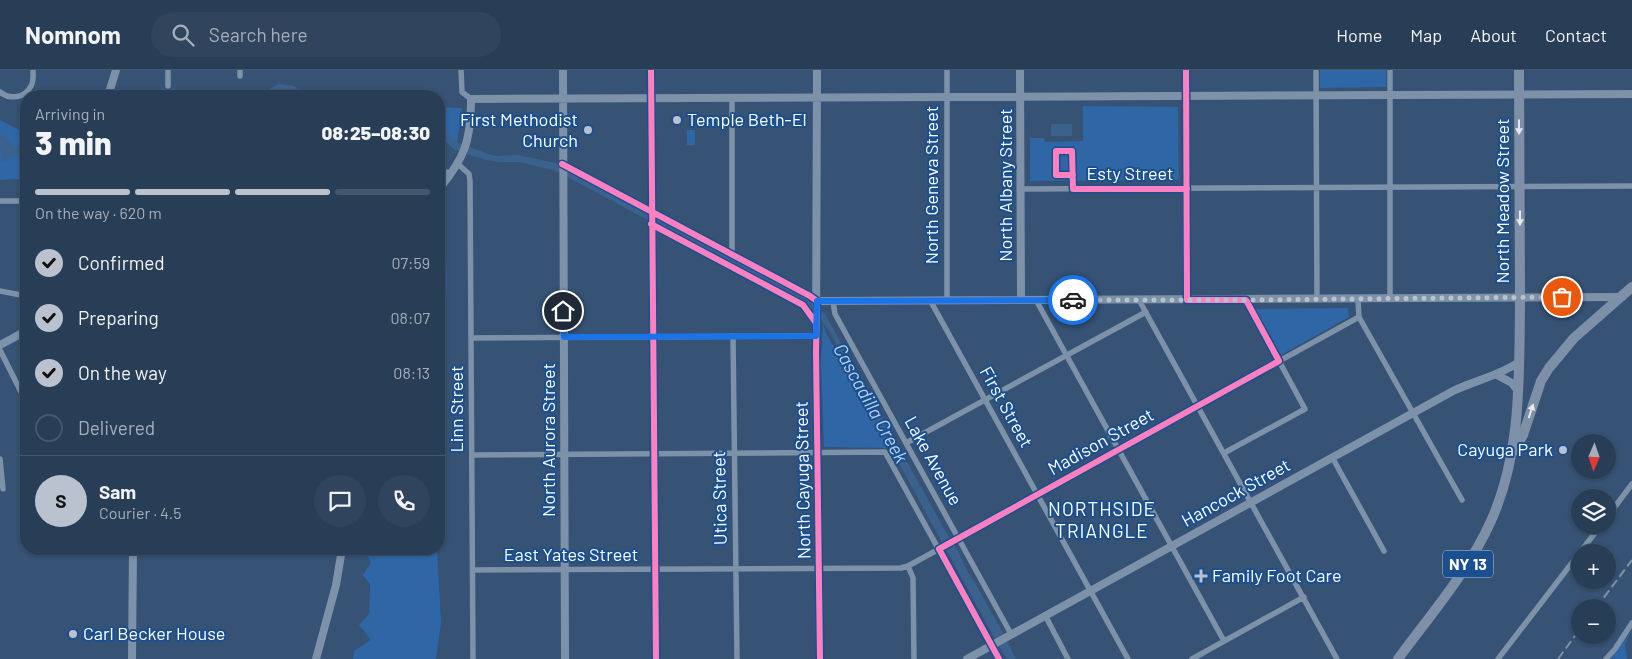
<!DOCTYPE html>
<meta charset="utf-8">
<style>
body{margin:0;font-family:Barlow,sans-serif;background:#30455d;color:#f1f3f6;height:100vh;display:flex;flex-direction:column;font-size:19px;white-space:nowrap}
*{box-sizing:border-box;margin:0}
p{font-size:16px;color:#a5aeba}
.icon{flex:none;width:28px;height:28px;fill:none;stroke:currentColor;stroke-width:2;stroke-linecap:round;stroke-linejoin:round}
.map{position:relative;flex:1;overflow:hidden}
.sheet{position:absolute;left:20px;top:20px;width:425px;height:465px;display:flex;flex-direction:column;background:#283e57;border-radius:20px;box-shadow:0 1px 4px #0004,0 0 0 1px #44576d}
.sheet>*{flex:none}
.needle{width:32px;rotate:182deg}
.controls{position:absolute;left:1571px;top:364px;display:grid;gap:10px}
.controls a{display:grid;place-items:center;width:45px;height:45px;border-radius:50%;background:#283e57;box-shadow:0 1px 4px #0004,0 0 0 1px #44576d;font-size:25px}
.pin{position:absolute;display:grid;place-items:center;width:42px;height:42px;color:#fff;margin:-21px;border:2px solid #fff;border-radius:50%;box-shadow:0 1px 5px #0007}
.courier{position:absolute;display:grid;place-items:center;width:50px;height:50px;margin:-25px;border:4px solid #1a73e8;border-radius:50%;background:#fff;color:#222;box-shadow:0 1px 6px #0007}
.head em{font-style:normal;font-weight:800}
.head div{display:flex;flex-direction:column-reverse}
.head{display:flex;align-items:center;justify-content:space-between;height:85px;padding:0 15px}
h1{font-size:32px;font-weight:800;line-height:38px}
.bar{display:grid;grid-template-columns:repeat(4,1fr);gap:8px 5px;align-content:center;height:60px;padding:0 15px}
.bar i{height:6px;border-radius:4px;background:#44576d}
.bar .active{background:#b9c2ce}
.bar p{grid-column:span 4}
.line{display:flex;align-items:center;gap:12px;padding:0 15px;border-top:1px solid #44576d}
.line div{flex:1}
.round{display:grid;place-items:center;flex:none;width:52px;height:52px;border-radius:26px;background:#30455d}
ol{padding:0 15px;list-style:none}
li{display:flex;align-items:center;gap:15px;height:55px}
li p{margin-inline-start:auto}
li .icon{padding:5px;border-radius:50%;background:#b9c2ce;color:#111;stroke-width:4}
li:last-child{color:#a5aeba}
li i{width:28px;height:28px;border:2px solid #44576d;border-radius:50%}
header{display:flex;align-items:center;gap:30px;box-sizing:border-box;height:70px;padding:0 25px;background:#283e57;border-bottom:1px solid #44576d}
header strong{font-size:24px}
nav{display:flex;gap:28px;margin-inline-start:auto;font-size:18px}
.search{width:350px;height:45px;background:#30455d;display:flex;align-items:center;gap:12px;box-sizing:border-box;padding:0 18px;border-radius:28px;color:#a5aeba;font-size:19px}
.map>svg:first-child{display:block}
.green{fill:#2f66a5}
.water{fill:#3b618d}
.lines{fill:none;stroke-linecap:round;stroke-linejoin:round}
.minor{stroke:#7d92a8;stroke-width:5.5}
.tertiary{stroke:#7d92a8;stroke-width:8}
.trunk{stroke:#7e90a7;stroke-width:10}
.rail{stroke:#7e92a7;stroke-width:2;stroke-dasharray:9 4;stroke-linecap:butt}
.cycleway-casing{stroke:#1b4f8f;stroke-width:9}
.cycleway{stroke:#ff80c0;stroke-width:6}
.oneway{fill:#e5e9ed}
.done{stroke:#b9c2ce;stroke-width:5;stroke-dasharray:0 9}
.route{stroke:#1a73e8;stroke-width:6}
.poi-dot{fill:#b9c2ce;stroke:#1b4f8f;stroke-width:2}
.labels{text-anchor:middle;stroke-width:4;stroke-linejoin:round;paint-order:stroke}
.shield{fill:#1b4f8f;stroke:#bbcadd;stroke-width:1}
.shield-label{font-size:16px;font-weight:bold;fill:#fff}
.poi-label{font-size:18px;fill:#fff;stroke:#1b4f8f;text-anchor:start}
.street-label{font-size:18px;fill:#fff;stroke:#1b4f8f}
.water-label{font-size:19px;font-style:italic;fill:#b5d3f5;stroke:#1b4f8f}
.neighbourhood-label{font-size:19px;letter-spacing:1px;fill:#fff;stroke:#1b4f8f}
</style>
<header>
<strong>Nomnom</strong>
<div class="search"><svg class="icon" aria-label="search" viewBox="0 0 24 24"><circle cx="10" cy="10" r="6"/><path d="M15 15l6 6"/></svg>Search here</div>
<nav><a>Home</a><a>Map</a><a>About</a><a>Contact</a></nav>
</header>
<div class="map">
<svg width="1632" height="589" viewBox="0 0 1632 589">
<rect width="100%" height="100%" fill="#365274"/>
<path class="green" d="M1320 0H1386V17L1320 18Z
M1083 36 1178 37 1179 107 1178 110 1030 111V68H1044L1045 72 1083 71Z
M439 37 462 38 456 81 439 66Z
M0 50 19 60 26 51V104L19 109 0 110Z
M687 60H695V75H687Z
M439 143 442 145 439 156C447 171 448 211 446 228 445 236 443 244 442 252H439Z
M1348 238 1349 247 1281 285 1255 239Z
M823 253 826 263 890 377 887 378 824 377 821 292Z
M439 323 442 338 439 376Z
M367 479H437L441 552 436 589H353L354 581 371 570 359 555 369 544 370 514 363 505 371 492 365 482Z
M1632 560 1625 574 1627 589H1611Z"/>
<path class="water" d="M279 14 294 16 301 22 302 26H262L271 18Z
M1051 54H1072V66H1051Z
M439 56 458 73 495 86 518 85 556 93 807 228 825 244 946 462 958 481 967 501 974 511 1003 563 1016 589H1007L1000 578 839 284C836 265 818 246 805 234L670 159 663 158 556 101 519 92H499L486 90 460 82 439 67Z
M0 64 4 66 14 77 26 76V83L18 84 8 88 7 91 2 92Z"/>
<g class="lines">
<path class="minor" d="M168 0V16
M240 0V6
M461 0 462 22 471 29
M947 0V230
M1316 0 1317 229
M1390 0V229
M0 22C10 30 25 28 31 16 34 11 33 5 33 0
M732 28V184
M458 94 469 104 470 111 473 589
M562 94 810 226 817 231
M439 101 452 103
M1021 119 1632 116
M0 131H26
M651 154 803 235 816 253
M0 221 26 226
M930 230 1128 589
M1036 230 1224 571
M1139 230 1337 589
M1358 230 1359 247 1462 430
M833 231 835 244 1011 564
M733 266 737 589
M471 268 816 266
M0 280 26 332
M906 373 1146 242
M1224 383 1305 339 1246 230
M472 385 885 382 999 589
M1332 387 1384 481
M0 389 3 419
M1608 446 1632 414
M330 479 334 482 342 485
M203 482 204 479
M908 496 913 508 914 589
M473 500 901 498 908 496 963 466 1359 247
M1045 545 1068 589
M1192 589 1304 527
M1498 589 1601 455
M1606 589 1615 579 1632 553"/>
<path class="tertiary" d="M563 0 565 589
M651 0 656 589
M817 0 816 281 820 589
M1020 0 1021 230
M1186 0 1187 230
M108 26 116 0
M439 119C465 88 471 70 471 29L1632 24
M817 231 1622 227
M0 275 26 261
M1497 305 1512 313 1518 321
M132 589 133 479
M316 589 336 515 342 479
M967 589 1453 321C1476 310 1499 306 1519 292"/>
<path class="trunk" d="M1514 381 1523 365 1541 311 1549 298 1574 268 1632 217
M1398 589C1431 544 1468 502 1491 451 1522 382 1519 305 1520 231 1520 154 1520 77 1519 0"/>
<path class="rail" d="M1596 538 1632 490
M1558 589 1580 559"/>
<g class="cycleway-casing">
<path id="cycleway" d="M651 0 656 589
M562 94 810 226 817 231 816 281 820 589
M1073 105H1056V81H1072L1073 119H1187
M651 154 803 235 816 253
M999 589 939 479 1279 291 1246 230H1187L1186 0"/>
</g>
<use href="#cycleway" class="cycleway"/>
</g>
<defs><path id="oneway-solid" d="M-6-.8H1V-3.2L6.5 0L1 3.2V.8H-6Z" transform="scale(1.25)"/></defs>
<g class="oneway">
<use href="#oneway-solid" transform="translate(1519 57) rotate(90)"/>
<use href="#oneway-solid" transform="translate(1520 148) rotate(90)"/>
<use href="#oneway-solid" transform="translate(1531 341) rotate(-72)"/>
</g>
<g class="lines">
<path class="done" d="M1073 230H1240L1562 227"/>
<path class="route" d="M563 241 564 267 816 266 817 231 1073 230"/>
</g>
<g class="poi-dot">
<circle cx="677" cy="50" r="5"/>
<circle cx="588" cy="60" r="5"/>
<circle cx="1563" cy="380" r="5"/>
<path d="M1198.5 498.5h5v5h5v5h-5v5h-5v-5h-5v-5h5z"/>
<circle cx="73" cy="564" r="5"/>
</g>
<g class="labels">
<rect class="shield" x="1443" y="480.5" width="50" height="27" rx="4"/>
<g class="shield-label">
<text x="1468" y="500">NY 13</text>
</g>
<g class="poi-label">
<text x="578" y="56" text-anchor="end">First Methodist<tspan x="578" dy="21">Church</tspan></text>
<text x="687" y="56">Temple Beth-El</text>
<text x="1553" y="386" text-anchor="end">Cayuga Park</text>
<text x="1212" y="512">Family Foot Care</text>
<text x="83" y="570">Carl Becker House</text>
</g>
<g class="street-label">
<text x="1130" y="110">Esty Street</text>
<text transform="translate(932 115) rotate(-90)" y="6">North Geneva Street</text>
<text transform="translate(1006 115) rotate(-90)" y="6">North Albany Street</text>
<text transform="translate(1503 131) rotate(-90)" y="6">North Meadow Street</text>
<text transform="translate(1006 337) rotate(61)" y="6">First Street</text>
<text transform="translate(457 339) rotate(-90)" y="6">Linn Street</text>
<text transform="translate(549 370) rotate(-90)" y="6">North Aurora Street</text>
<text transform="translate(1101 372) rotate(-29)" y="6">Madison Street</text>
<text transform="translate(933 391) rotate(61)" y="6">Lake Avenue</text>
<text transform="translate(803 410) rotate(-91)" y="6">North Cayuga Street</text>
<text transform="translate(1236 423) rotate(-29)" y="6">Hancock Street</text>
<text transform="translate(720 428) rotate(-91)" y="6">Utica Street</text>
<text x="571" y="491">East Yates Street</text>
</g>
<g class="water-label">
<text transform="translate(871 333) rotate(61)" y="7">Cascadilla Creek</text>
</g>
<g class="neighbourhood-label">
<text x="1102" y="446">NORTHSIDE<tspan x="1102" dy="22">TRIANGLE</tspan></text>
</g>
</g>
</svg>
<div class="controls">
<a><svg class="needle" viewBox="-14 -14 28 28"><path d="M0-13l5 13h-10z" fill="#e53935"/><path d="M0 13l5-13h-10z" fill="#a5aeba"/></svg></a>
<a><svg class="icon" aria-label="layers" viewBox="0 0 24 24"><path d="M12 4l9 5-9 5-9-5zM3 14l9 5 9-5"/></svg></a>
<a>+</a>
<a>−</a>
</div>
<div class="pin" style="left:1562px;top:227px;background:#ea580c"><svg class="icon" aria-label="bag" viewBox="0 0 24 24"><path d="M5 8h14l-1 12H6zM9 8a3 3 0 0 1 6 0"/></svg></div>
<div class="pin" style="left:563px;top:241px;background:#1f2937"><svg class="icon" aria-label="home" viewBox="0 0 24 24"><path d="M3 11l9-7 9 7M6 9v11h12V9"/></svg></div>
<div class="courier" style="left:1073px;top:230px"><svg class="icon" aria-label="car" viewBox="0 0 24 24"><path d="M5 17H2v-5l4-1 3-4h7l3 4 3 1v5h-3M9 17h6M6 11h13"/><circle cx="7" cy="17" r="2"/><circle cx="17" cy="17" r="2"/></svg></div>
<section class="sheet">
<div class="head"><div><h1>3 min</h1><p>Arriving in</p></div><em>08:25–08:30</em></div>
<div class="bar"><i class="active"></i><i class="active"></i><i class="active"></i><i></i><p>On the way · 620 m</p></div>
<ol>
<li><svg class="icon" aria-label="check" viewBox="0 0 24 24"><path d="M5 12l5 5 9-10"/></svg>Confirmed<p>07:59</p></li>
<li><svg class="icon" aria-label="check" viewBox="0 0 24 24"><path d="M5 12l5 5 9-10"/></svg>Preparing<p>08:07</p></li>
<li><svg class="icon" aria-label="check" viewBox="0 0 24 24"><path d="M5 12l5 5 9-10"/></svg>On the way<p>08:13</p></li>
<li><i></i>Delivered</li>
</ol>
<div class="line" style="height:90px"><b class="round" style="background:#b9c2ce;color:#111">S</b><div><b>Sam</b><p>Courier · 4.5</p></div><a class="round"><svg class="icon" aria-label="chat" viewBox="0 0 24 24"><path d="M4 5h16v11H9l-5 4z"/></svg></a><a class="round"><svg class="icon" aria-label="phone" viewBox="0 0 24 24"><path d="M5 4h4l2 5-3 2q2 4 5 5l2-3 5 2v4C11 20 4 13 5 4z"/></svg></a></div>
</section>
</div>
